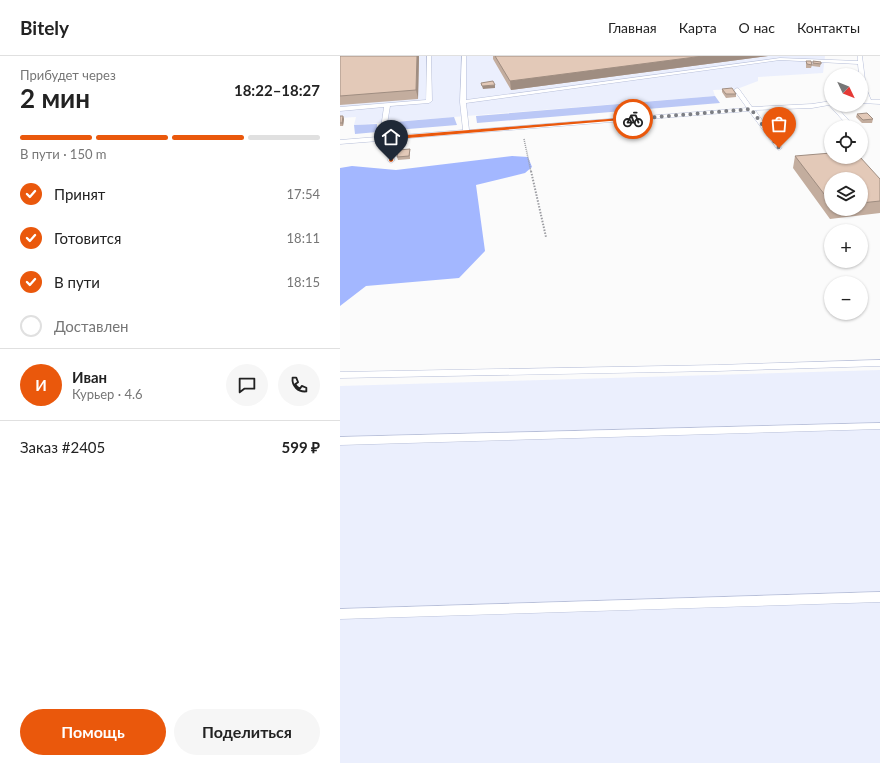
<!DOCTYPE html>
<html lang="ru">
<meta charset="utf-8">
<style>
body{margin:0;font-family:Lato,sans-serif;background:#f6f6f6;color:#222;height:100vh;display:flex;flex-direction:column;font-size:15px;white-space:nowrap}
*{box-sizing:border-box;margin:0}
p{font-size:13px;color:#767676}
.icon{flex:none;width:22px;height:22px;fill:none;stroke:currentColor;stroke-width:2;stroke-linecap:round;stroke-linejoin:round}
.map{position:relative;flex:1;overflow:hidden}
.sheet{display:flex;flex-direction:column;background:#fff;width:340px}
.sheet>*{flex:none}
.needle{width:26px;rotate:133deg}
.fabs{position:absolute;left:484px;top:12px;display:grid;gap:8px}
.fabs a{display:grid;place-items:center;width:44px;height:44px;border-radius:50%;background:#fff;box-shadow:0 1px 3px #0004;font-size:20px}
.pin{position:absolute;display:grid;place-items:center;width:34px;height:34px;color:#fff;margin:-41px -17px;border-radius:50% 50% 50% 0;rotate:-45deg;box-shadow:0 0 4px #0007}
.pin .icon{rotate:45deg}
.courier{position:absolute;display:grid;place-items:center;width:40px;height:40px;margin:-20px;border:3px solid #ea580c;border-radius:50%;background:#fff;color:#222;box-shadow:0 1px 5px #0007}
.summary em{font-style:normal;font-weight:700}
.summary div{display:flex;flex-direction:column-reverse}
.summary{display:flex;align-items:center;justify-content:space-between;height:68px;padding:0 20px}
h1{font-size:26px;font-weight:700;line-height:30px}
.bar{display:grid;grid-template-columns:repeat(4,1fr);gap:6px 4px;align-content:center;height:48px;padding:0 20px}
.bar i{height:5px;border-radius:3px;background:#e0e0e0}
.bar .on{background:#ea580c}
.bar p{grid-column:span 4}
.line{display:flex;align-items:center;gap:10px;padding:0 20px;border-top:1px solid #e0e0e0}
.line div{flex:1}
.round{display:grid;place-items:center;flex:none;width:42px;height:42px;border-radius:21px;background:#f6f6f6}
ol{padding:0 20px;list-style:none}
li{display:flex;align-items:center;gap:12px;height:44px}
li p{margin-inline-start:auto}
li .icon{padding:4px;border-radius:50%;background:#ea580c;color:#fff;stroke-width:4}
li:last-child{color:#767676}
li i{width:22px;height:22px;border:2px solid #e0e0e0;border-radius:50%}
.action{display:flex;gap:8px;margin-top:auto;padding:8px 20px}
.action a{flex:1;height:46px;border-radius:24px;background:#ea580c;color:#fff;font-size:16px;font-weight:700;line-height:46px;text-align:center}
.action a+a{background:#f6f6f6;color:#222}
header{display:flex;align-items:center;gap:24px;box-sizing:border-box;height:56px;padding:0 20px;background:#fff;border-bottom:1px solid #e0e0e0}
header strong{font-size:19px}
nav{display:flex;gap:22px;margin-inline-start:auto;font-size:14px}
main{display:flex;flex:1;min-height:0}
.map>svg:first-child{display:block}
.built{fill:#ebeffd}
.green{fill:#bbc8f6}
.forest{fill:#a3b7ff}
.lines{fill:none;stroke-linecap:round;stroke-linejoin:round}
.lane-casing{stroke:#b6bed8;stroke-width:1}
.path-far1{stroke:#9a9ba0;stroke-width:1.5;stroke-dasharray:1 1;stroke-linecap:butt}
.path{stroke:#9a9ba0;stroke-width:2;stroke-dasharray:1.5 1.5;stroke-linecap:butt}
.lane{fill:#fff;fill-rule:evenodd}
.wall{fill:#c3ad9e;fill-rule:evenodd}
.shaded-wall{fill:#9f8d81}
.building{fill:#e3c9b8;stroke:#9f8d81}
.route{fill:#ea580c}
.done{stroke:#7d7f85;stroke-width:4;stroke-dasharray:0 7.2}
</style>
<header>
<strong>Bitely</strong>
<nav><a>Главная</a><a>Карта</a><a>О нас</a><a>Контакты</a></nav>
</header>
<main>
<section class="sheet">
<div class="summary"><div><h1>2 мин</h1><p>Прибудет через</p></div><em>18:22–18:27</em></div>
<div class="bar"><i class="on"></i><i class="on"></i><i class="on"></i><i></i><p>В пути · 150 m</p></div>
<ol>
<li><svg class="icon" aria-label="check" viewBox="0 0 24 24"><path d="M5 12l5 5 9-10"/></svg>Принят<p>17:54</p></li>
<li><svg class="icon" aria-label="check" viewBox="0 0 24 24"><path d="M5 12l5 5 9-10"/></svg>Готовится<p>18:11</p></li>
<li><svg class="icon" aria-label="check" viewBox="0 0 24 24"><path d="M5 12l5 5 9-10"/></svg>В пути<p>18:15</p></li>
<li><i></i>Доставлен</li>
</ol>
<div class="line" style="height:72px"><b class="round" style="background:#ea580c;color:#fff">И</b><div><b>Иван</b><p>Курьер · 4.6</p></div><a class="round"><svg class="icon" aria-label="chat" viewBox="0 0 24 24"><path d="M4 5h16v11H9l-5 4z"/></svg></a><a class="round"><svg class="icon" aria-label="phone" viewBox="0 0 24 24"><path d="M5 4h4l2 5-3 2q2 4 5 5l2-3 5 2v4C11 20 4 13 5 4z"/></svg></a></div>
<div class="line" style="height:52px"><div>Заказ #2405</div><b>599 ₽</b></div>
<div class="action"><a>Помощь</a><a>Поделиться</a></div>
</section>
<div class="map">
<svg width="540" height="707" viewBox="0 0 540 707">
<rect width="100%" height="100%" fill="#fbfbfb"/>
<path class="built" d="M0 0H485L483 17 418 21V25L397 33 373 34 375 40 14 69 16 61 0 62Z
M540 314V707H0V330Z"/>
<path class="green" d="M375 40 380 47 137 67 136 60Z
M114 61 117 69 56 74 55 66Z
M37 68V76L15 78 14 69Z"/>
<path class="forest" d="M172 100 188 101 192 111 185 117 136 129 145 195 119 222 26 230 0 250V112L12 110 56 114Z"/>
<g class="lines">
<g class="lane-casing">
<path id="lane" d="M87 0H91L92 45 89 47 50 50 45 80 40 79 44 51 0 55V51L86 44Z
M122 0H126V44L440 2 518 5V0H522L526 32 531 44H540V48L521 47V43L525 44 521 33V19H519L518 8 440 4 126 47 129 74 407 52 394 34 397 32 399 33 412 51 472 48 491 45V49H495L512 68V70H508L489 49 472 52 415 54 442 92 439 94 437 93 409 55 57 83 54 105 51 107 48 105 51 84 0 88V84L123 74 120 46Z
M540 304V310L377 315 0 322V316L377 309Z
M540 367V373L0 389V381Z
M540 536V546L0 563V553Z"/>
</g>
<path class="path-far1" d="M184 83 191 116"/>
<path class="path" d="M191 115 206 181"/>
<use href="#lane" class="lane"/>
</g>
<path class="wall" d="M0 0H79L78 43 0 49Z
M153 0H428L171 34 153 3Z
M466 5 472 9 471 12H466Z
M473 5 481 6 480 11 472 10Z
M382 33 396 38V41L386 42 382 36Z
M517 58 533 63 532 67H522L516 61Z
M0 60H3L4 63 3 70H0Z
M70 93V103L58 104 57 101Z
M455 100 540 123V157L490 163 453 112ZM491 123H521V153H491Z"/>
<path class="shaded-wall" d="M77 0H79L78 43 76 34Z
M363 0H428L171 34 170 25Z
M155 29V32L143 33 142 30Z
M3 60 4 63 3 70 2 67Z"/>
<path class="building" d="M0 0H77L76 34 0 40Z
M155 0H363L170 25Z
M466 5H471L472 9 467 8Z
M473 5 481 6V8L473 7Z
M153 25 155 29 142 30 141 27Z
M392 32 396 38H386L382 33Z
M527 57 533 63 523 64 517 58Z
M0 60H3L2 67H0Z
M70 93 69 100 57 101 58 94Z
M491 97V101H520L540 123V145L521 147V123H491V147L455 100Z"/>
<path class="route" d="M293 61 294 63 56 83 53 105 51 106 49 105 52 82 54 80Z"/>
<g class="lines">
<path class="done" d="M293 63 411 53 439 92"/>
</g>
</svg>
<div class="fabs">
<a><svg class="needle" viewBox="-14 -14 28 28"><path d="M0-13l5 13h-10z" fill="#e53935"/><path d="M0 13l5-13h-10z" fill="#767676"/></svg></a>
<a><svg class="icon" aria-label="locate" viewBox="0 0 24 24"><circle cx="12" cy="12" r="6"/><path d="M12 2v4M12 18v4M2 12h4M18 12h4"/></svg></a>
<a><svg class="icon" aria-label="layers" viewBox="0 0 24 24"><path d="M12 4l9 5-9 5-9-5zM3 14l9 5 9-5"/></svg></a>
<a>+</a>
<a>−</a>
</div>
<div class="pin" style="left:439px;top:92px;background:#ea580c"><svg class="icon" aria-label="bag" viewBox="0 0 24 24"><path d="M5 8h14l-1 12H6zM9 8a3 3 0 0 1 6 0"/></svg></div>
<div class="pin" style="left:51px;top:105px;background:#1f2937"><svg class="icon" aria-label="home" viewBox="0 0 24 24"><path d="M3 11l9-7 9 7M6 9v11h12V9"/></svg></div>
<div class="courier" style="left:293px;top:63px"><svg class="icon" aria-label="bike" viewBox="0 0 24 24"><circle cx="6" cy="16" r="4"/><circle cx="18" cy="16" r="4"/><path d="M6 16l4-8h5l3 8M10 8l3 8H6M13 5h3"/></svg></div>
</div>
</main>
